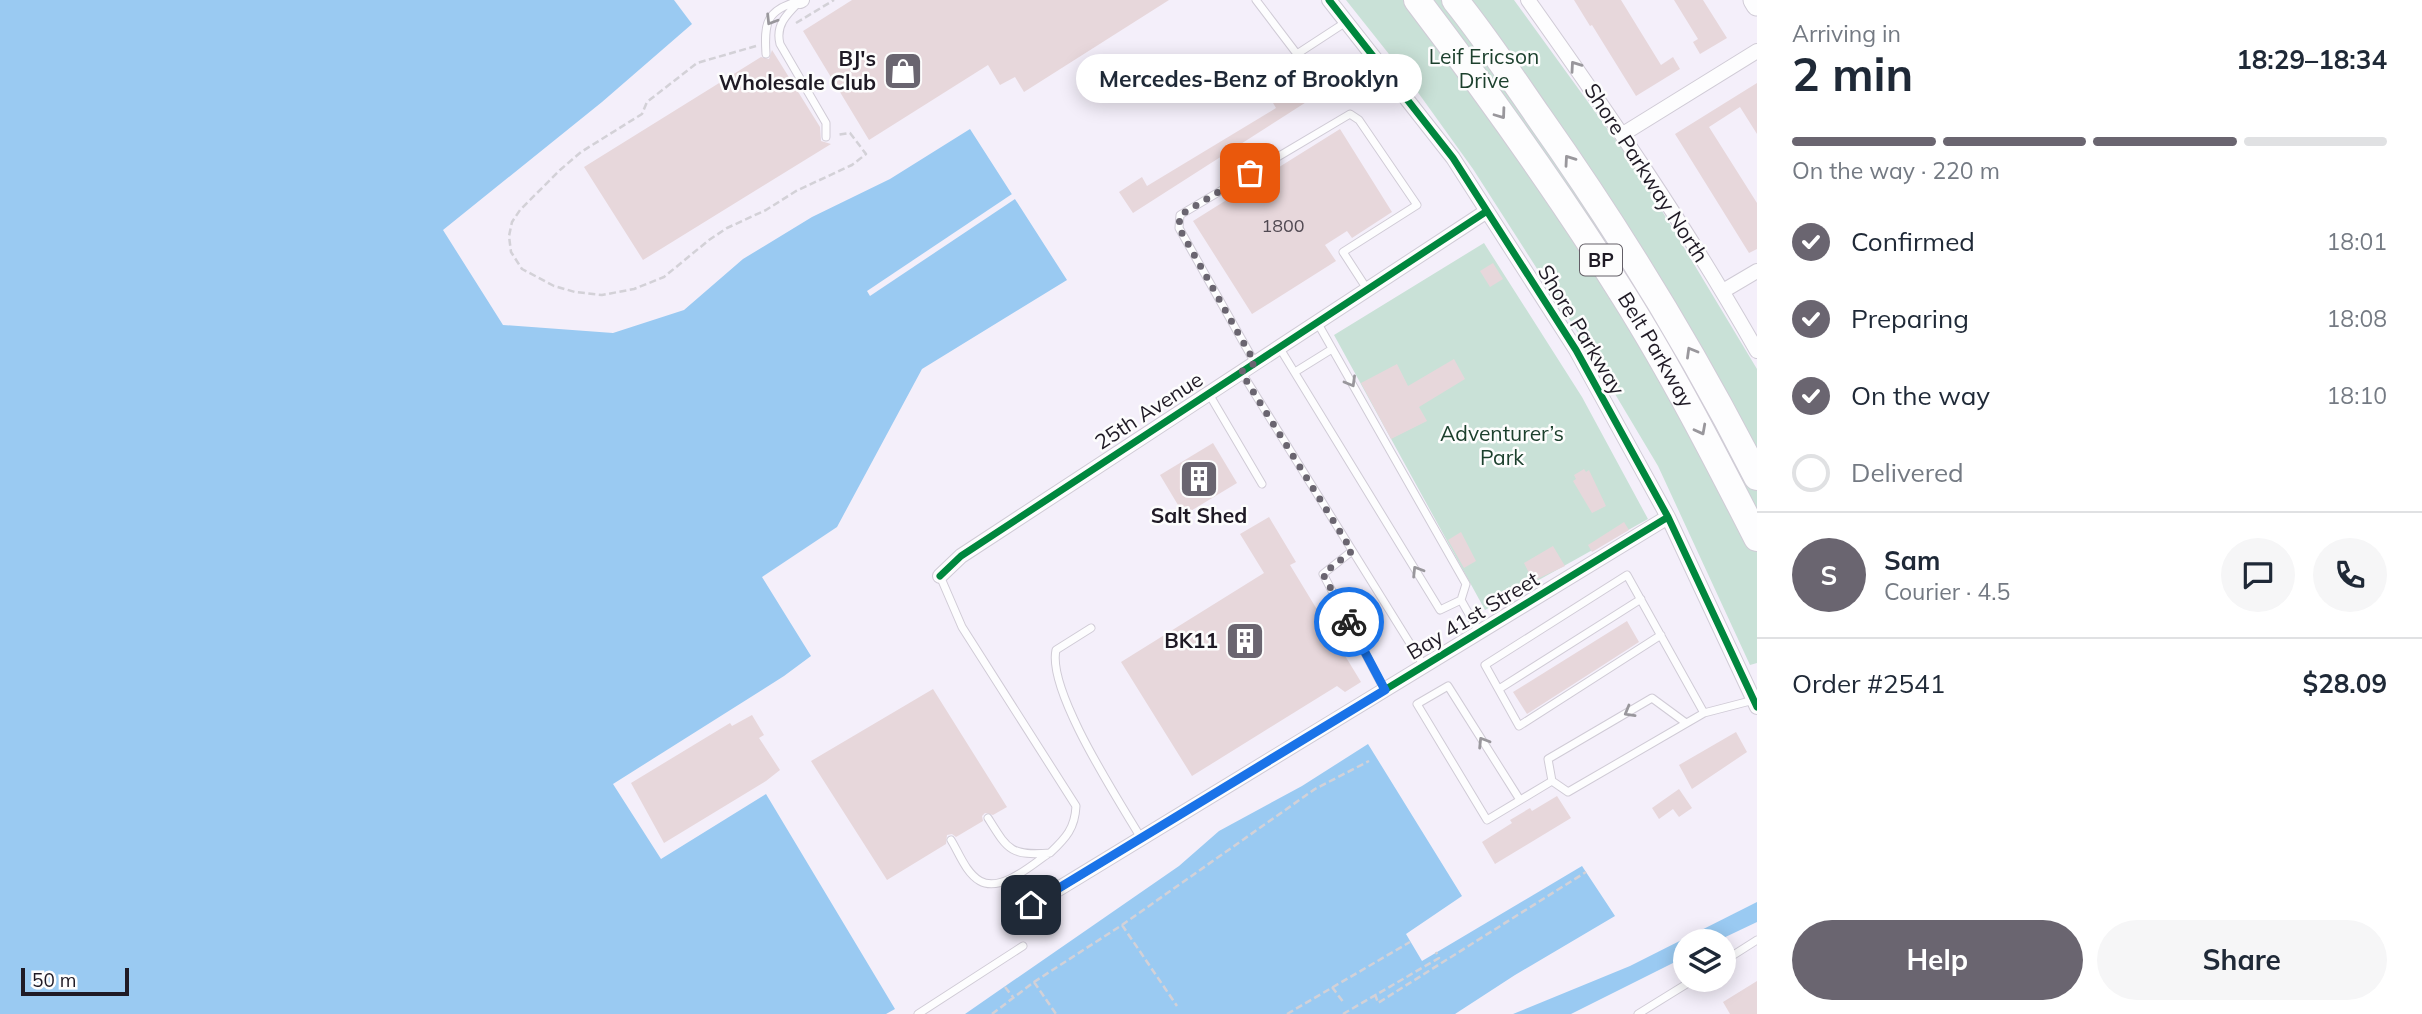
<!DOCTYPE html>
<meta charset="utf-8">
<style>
body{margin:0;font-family:Mulish,sans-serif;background:#f6f6f7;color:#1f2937;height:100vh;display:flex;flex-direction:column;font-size:26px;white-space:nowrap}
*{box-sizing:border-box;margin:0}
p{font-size:23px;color:#747a83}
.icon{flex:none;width:38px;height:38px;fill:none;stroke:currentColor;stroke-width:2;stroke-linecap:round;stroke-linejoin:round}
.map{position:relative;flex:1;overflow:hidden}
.details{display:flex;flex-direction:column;background:#fff;width:665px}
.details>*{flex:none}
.buttons{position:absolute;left:1673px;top:929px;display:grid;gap:14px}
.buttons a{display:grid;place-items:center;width:63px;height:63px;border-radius:50%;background:#fff;box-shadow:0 4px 18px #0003;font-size:35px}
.scale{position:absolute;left:21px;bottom:18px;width:108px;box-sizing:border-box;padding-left:7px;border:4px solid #1f1a25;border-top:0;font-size:19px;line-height:24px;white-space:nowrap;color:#1f1a25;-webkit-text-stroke:5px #fdfdfd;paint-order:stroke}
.pin{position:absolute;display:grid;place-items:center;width:60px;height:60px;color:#fff;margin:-30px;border-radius:14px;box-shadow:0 4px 10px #0006}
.courier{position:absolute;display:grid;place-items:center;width:70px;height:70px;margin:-35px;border:5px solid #1a73e8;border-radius:50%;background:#fff;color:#222;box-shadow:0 2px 9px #0007}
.bubble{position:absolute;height:49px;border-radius:24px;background:#fff;box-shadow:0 4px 18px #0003;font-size:23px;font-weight:700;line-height:49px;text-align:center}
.summary em{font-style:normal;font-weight:700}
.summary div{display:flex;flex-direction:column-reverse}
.summary{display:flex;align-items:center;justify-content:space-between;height:119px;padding:0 35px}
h1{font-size:46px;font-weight:700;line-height:52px}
.bar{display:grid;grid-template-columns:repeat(4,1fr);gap:10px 7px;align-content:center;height:84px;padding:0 35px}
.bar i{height:9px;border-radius:5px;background:#e0e1e3}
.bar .current{background:#6a6570}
.bar p{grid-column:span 4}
.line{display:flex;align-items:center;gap:18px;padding:0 35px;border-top:2px solid #e0e1e3}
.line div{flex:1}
.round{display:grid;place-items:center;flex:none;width:74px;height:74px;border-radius:37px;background:#f6f6f7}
ol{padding:0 35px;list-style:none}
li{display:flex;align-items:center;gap:21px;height:77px}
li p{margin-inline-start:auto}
li .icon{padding:7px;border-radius:50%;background:#6a6570;color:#fff;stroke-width:4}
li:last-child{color:#747a83}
li i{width:38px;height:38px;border:4px solid #e0e1e3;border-radius:50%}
.cta{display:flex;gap:14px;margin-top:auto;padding:14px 35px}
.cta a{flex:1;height:80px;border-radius:42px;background:#6a6570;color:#fff;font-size:28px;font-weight:700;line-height:80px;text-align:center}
.cta a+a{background:#f6f6f7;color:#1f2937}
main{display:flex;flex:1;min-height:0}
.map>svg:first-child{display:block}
.green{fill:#c9e1d7}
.water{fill:#9acaf2}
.pier{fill:#f4effa}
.building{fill:#e7d7db}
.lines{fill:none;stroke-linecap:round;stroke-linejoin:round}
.service-casing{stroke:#d0cbd6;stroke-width:9}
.minor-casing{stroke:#d0cbd6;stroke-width:16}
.secondary-casing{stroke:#d0cbd6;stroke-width:23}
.motorway-casing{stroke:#d0cbd6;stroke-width:28}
.path{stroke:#d3d1d7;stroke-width:2.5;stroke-dasharray:7 3.5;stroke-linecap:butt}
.service{stroke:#fdfdfe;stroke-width:7}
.minor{stroke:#fdfdfe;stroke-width:14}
.secondary{stroke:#fdfdfe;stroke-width:21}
.motorway{stroke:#fdfdfe;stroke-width:26}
.cycleway-casing{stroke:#fdfdfd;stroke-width:11}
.cycleway{stroke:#00873e;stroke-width:7}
.oneway{stroke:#99979c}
.done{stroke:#6a6570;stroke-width:7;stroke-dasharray:0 12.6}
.route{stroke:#1a73e8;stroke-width:9}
.labels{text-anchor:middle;stroke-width:5;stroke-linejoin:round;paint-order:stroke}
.number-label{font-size:18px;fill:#514952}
.shield{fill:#fdfdfd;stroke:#625e66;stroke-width:2}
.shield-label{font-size:19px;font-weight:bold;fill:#1f1a25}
.park-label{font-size:21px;fill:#1c402d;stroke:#fdfdfd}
.poi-label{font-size:21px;font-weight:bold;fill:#1f1a25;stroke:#fdfdfd;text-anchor:end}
.street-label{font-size:21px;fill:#1f1a25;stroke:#fdfdfd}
</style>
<main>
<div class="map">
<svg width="1757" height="1014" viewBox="0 0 1757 1014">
<rect width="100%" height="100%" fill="#f4effa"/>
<path class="green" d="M1346 0H1514L1638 171 1757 369V663L1750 665 1658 466 1584 342 1473 169 1404 73Z
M1484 243 1582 397 1648 519 1485 610 1334 335Z"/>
<path class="water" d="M0 0H674L692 24 602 102 443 230 503 325 613 333 684 310 743 259 812 217 890 179 970 129 1067 280 922 369 837 527 762 577 811 656 784 676 613 784 661 859 766 794 895 1009 886 1014H0Z
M1368 744 1462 896 1406 934 1422 961 1582 866 1615 916 1515 975 1455 1014H965L1179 866 1219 831 1302 786Z
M1757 902V922L1717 941 1685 942V957L1571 1014H1513L1630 966Z"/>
<path class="pier" d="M1015 192 1018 197 870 296 867 291Z"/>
<path class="building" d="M852 0H1169L1024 92 1015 77 1000 85 988 65 869 140 803 31Z
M1574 0H1621L1661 65 1673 57 1680 69 1636 96 1592 25 1590 26Z
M1674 0H1703L1727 38 1700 54 1693 42 1698 39Z
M772 50 820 127 821 141 831 144 643 260 584 167 761 57 769 59Z
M1294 74 1311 99 1133 213 1119 192 1142 177 1147 186 1276 108 1266 91Z
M1757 83V134L1740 107 1709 127 1757 203V249L1749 253 1675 134Z
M1340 129 1392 212 1352 238 1347 231 1325 245 1336 261 1252 314 1193 221Z
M1493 263 1503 279 1490 287 1480 271Z
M1454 359 1465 379 1419 407 1427 421 1391 439 1361 383 1397 364 1408 386Z
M1213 443 1237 483 1184 515 1160 475Z
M1584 469 1586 472 1589 470 1606 506 1592 513 1573 481 1576 479 1574 475Z
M1269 517 1296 562 1290 565 1361 682 1345 692 1337 686 1192 776 1121 662 1264 573 1240 534Z
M1624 522 1629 530 1592 552 1588 545Z
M1461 532 1476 561 1464 568 1448 540Z
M1553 546 1565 566 1533 581 1524 563Z
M1627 621 1639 642 1527 714 1513 692Z
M933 689 1007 807 993 815 985 813 982 816 983 821 956 837 952 834 947 835 946 844 887 880 811 761Z
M752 715 764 735 759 738 780 770 766 781 664 843 631 783 730 723 732 726Z
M1736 732 1747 752 1692 789 1679 765Z
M1679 789 1692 808 1679 817 1673 809 1659 819 1652 808Z
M1557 796 1571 818 1495 864 1482 842 1512 823 1510 820 1530 808 1532 811Z
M1757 981V1014H1730L1723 1002Z"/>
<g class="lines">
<g class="service-casing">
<path id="service" d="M1256 0 1297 54 1346 22
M800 1C787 14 775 25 780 44L826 123V137
M766 54C764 23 766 10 799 1
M1317 322 1466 584 1461 600 1479 632
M1279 347 1440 610 1461 600
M1255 363 1179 228 1180 215 1350 114 1359 120 1417 205 1343 252 1367 289
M1295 372 1332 349
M1242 373 1424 666
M1209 394 1262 484
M1352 551 1323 574 1384 689
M940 576 962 627 1076 806C1075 828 1066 838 1050 853 1010 856 1008 850 988 818
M1091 628 1056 650C1047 691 1118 799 1141 838
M1661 635 1519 726 1485 665 1627 575 1704 713 1754 700
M1499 689 1641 599
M1686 723 1652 698 1548 759 1552 781 1568 792 1704 713
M1520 800 1448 686 1417 704 1487 820 1552 781
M951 840C959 853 966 873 980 881 1001 893 1033 864 1049 853
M1724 961 1757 940
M918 1014 1023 946
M1638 1014 1693 980"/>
</g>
<g class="minor-casing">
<path id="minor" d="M1329 0 1453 158 1576 350 1668 517 1757 707
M1528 0C1609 114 1688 229 1757 351
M800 1 802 0
M1623 134 1757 51
M1723 291 1757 271
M940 576 961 556 1487 211
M1009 919 1668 517"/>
</g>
<g class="secondary-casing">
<path id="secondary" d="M1754 0 1757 5"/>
</g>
<g class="motorway-casing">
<g id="motorway">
<path id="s1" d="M1417 0C1490 96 1560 194 1624 296 1673 374 1715 456 1757 538"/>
<path d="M1455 0C1485 37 1512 78 1539 117 1620 232 1693 351 1757 477"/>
</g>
</g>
<path class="path" d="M796 23 834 0
M756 46 697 63 647 102 642 114 581 152 560 170 520 210 512 222 509 236 511 252 522 269 554 286 575 292 602 295 634 289 664 277 709 240 727 228 766 210 796 191 852 165 866 154 850 133 837 135
M1122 925 1177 1006
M1034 982 1056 1014
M1005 987 1013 997
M1332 987 1344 1003
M1375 994 1378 1003 1586 872
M992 1014 1034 982 1122 925 1315 789 1369 761
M1287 1014 1410 942
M1343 1014 1439 958 1436 952"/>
<use href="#service" class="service"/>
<use href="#minor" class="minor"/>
<use href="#secondary" class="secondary"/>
<use href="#motorway" class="motorway"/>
<g class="cycleway-casing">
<path id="cycleway" d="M1329 0 1453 158 1576 350 1668 517 1757 707
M940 576 961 556 1487 211
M1009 919 1668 517"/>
</g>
<use href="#cycleway" class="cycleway"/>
</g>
<defs><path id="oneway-chevron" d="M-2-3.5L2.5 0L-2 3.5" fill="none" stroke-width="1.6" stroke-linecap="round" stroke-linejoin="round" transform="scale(1.75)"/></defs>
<g class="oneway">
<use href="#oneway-chevron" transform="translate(771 20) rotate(122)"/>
<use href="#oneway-chevron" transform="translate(1575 66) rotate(-125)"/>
<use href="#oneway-chevron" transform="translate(1501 114) rotate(54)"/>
<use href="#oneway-chevron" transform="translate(1569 160) rotate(-125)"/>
<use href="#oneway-chevron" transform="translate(1691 352) rotate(-120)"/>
<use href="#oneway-chevron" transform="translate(1351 382) rotate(60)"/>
<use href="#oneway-chevron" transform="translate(1701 430) rotate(62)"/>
<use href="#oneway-chevron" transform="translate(1417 571) rotate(-122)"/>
<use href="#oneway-chevron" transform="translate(1629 712) rotate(150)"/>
<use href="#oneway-chevron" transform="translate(1483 742) rotate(-122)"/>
</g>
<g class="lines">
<path class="done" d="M1250 173 1180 215 1179 228 1255 363 1241 372 1352 551 1323 574 1349 622"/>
<path class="route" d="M1031 905 1385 690 1349 622"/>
</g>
<defs>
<g id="shop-square" transform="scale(2.0125)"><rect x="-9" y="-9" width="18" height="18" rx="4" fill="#6a6570" stroke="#fdfdfd"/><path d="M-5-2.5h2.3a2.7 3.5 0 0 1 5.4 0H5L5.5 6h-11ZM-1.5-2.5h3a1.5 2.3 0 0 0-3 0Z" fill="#fff"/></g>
<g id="building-square" transform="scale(2.0125)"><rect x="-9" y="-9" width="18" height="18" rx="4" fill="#6a6570" stroke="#fdfdfd"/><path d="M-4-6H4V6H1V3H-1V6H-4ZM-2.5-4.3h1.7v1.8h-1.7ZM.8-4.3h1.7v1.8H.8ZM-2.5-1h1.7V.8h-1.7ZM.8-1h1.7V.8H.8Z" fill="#fff"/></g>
</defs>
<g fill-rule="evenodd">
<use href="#shop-square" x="903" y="71"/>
<use href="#building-square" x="1199" y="479"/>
<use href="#building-square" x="1245" y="641"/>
</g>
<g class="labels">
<g class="number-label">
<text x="1283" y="232">1800</text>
</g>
<rect class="shield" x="1580" y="244.5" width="42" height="31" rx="5"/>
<g class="shield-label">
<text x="1601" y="267">BP</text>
</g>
<g class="park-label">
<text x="1484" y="64">Leif Ericson<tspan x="1484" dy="24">Drive</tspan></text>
<text x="1502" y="441">Adventurer’s<tspan x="1502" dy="24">Park</tspan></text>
</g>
<g class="poi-label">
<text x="876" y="66">BJ's<tspan x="876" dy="24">Wholesale Club</tspan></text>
<text x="1199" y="523" text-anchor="middle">Salt Shed</text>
<text x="1218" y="648">BK11</text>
</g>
<g class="street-label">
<text transform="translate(1646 173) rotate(57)" y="7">Shore Parkway North</text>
<text transform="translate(1581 330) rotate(59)" y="7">Shore Parkway</text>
<text dy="7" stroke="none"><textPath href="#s1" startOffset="424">Belt Parkway</textPath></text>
<text transform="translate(1149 411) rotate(-33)" y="7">25th Avenue</text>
<text transform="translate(1473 616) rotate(-31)" y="7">Bay 41st Street</text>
</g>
</g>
</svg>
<div class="buttons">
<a><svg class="icon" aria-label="layers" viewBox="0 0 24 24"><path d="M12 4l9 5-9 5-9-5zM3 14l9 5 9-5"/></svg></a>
</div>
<div class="scale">50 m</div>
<div class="pin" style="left:1250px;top:173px;background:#ea580c"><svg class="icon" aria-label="bag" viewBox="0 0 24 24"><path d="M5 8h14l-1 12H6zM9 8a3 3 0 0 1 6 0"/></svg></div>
<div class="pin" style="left:1031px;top:905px;background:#1f2937"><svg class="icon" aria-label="home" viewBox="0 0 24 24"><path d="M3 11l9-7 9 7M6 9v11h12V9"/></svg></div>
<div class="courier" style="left:1349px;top:622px"><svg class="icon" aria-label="bike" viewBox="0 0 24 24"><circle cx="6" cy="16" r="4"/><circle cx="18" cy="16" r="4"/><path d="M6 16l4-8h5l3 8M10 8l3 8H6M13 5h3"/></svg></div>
<div class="bubble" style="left:1076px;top:54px;width:346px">Mercedes-Benz of Brooklyn</div>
</div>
<section class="details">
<div class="summary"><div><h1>2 min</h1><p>Arriving in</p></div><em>18:29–18:34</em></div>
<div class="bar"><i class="current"></i><i class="current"></i><i class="current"></i><i></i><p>On the way · 220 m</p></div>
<ol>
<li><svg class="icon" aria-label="check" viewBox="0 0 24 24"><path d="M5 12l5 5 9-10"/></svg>Confirmed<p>18:01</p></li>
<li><svg class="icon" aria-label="check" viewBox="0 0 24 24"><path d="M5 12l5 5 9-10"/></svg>Preparing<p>18:08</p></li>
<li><svg class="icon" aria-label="check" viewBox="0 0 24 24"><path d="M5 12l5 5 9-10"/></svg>On the way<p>18:10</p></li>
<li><i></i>Delivered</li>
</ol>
<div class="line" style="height:126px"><b class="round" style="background:#6a6570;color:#fff">S</b><div><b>Sam</b><p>Courier · 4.5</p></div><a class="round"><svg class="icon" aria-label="chat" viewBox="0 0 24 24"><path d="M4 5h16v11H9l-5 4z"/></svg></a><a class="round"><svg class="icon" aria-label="phone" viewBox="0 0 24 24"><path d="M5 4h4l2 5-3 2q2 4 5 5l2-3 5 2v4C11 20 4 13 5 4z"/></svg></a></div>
<div class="line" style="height:91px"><div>Order #2541</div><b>$28.09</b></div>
<div class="cta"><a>Help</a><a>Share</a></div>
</section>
</main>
